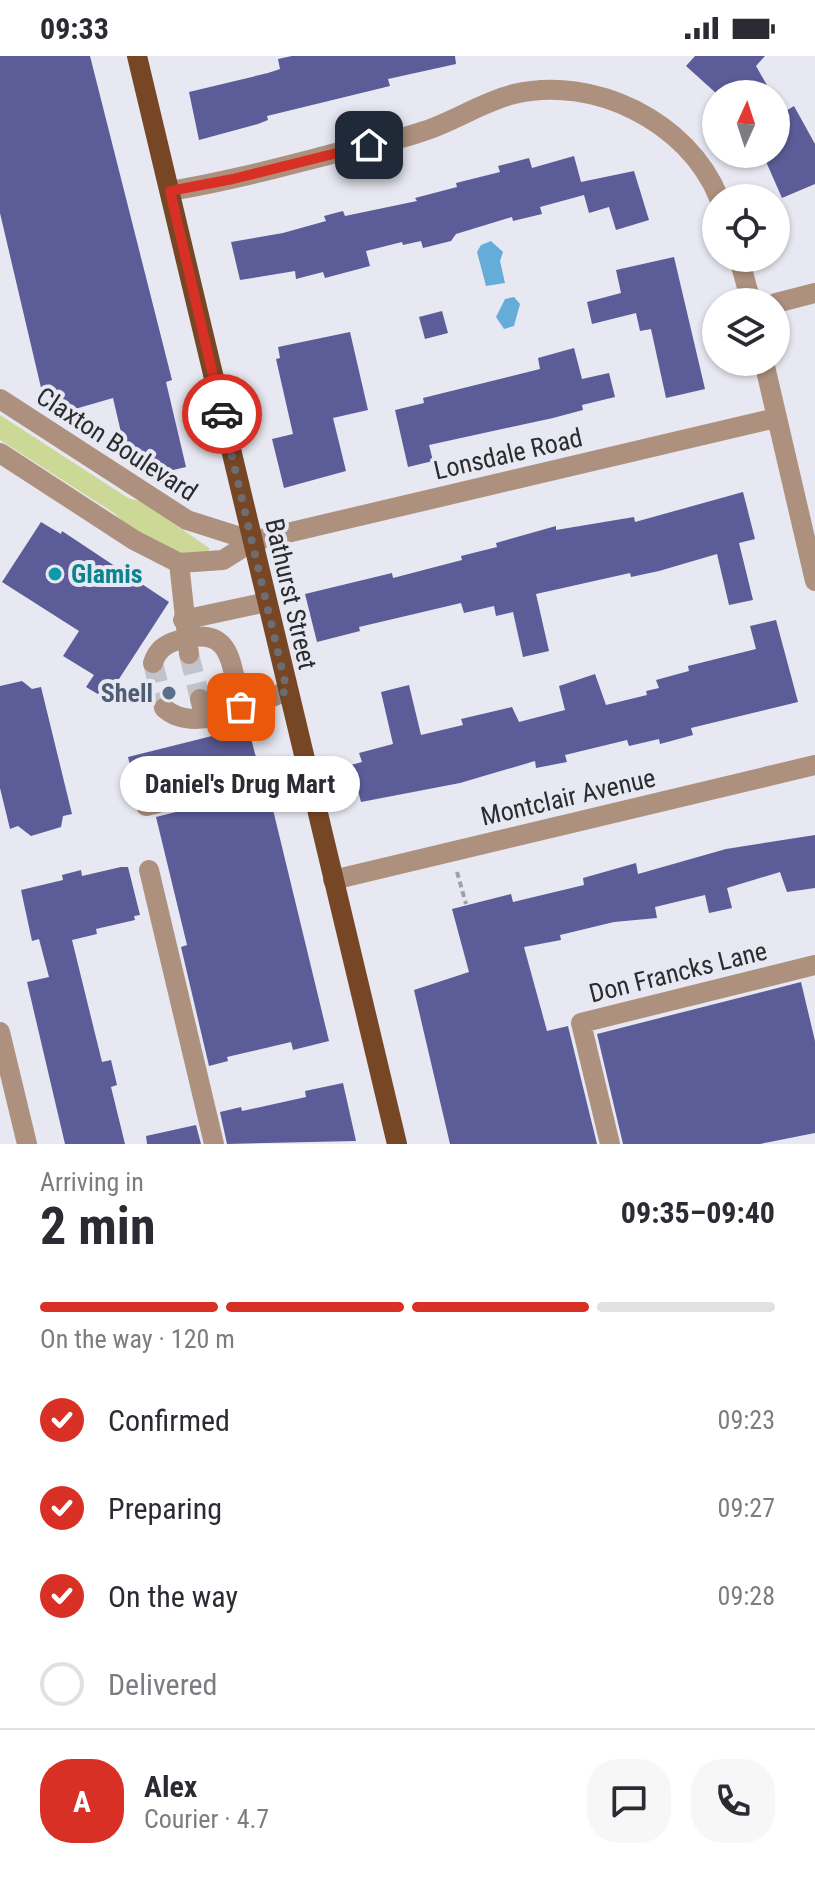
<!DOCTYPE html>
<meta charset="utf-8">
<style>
body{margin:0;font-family:"Roboto Condensed",sans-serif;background:#f7f7f7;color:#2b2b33;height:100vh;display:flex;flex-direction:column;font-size:30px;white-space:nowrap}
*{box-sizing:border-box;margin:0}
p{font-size:26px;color:#7c7c81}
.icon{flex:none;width:44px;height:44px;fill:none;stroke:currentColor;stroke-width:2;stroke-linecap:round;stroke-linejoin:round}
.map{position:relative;height:1088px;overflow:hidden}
.sheet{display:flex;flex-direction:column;background:#fff;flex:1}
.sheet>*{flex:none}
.needle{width:52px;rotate:3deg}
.tools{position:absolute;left:702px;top:24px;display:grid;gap:16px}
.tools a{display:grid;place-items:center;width:88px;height:88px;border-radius:50%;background:#fff;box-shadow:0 2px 6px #0004;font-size:40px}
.pin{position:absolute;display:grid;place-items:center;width:68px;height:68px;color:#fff;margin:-34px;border-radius:16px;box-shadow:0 4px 12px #0006}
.courier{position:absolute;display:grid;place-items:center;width:80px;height:80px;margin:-40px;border:6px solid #d93025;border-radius:50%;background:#fff;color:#222;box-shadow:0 2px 10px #0007}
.bubble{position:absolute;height:56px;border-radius:28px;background:#fff;box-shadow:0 2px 6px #0004;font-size:26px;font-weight:700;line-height:56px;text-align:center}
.head em{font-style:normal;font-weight:700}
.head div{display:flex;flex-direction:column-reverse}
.head{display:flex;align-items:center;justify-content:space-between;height:136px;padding:0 40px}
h1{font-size:52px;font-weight:700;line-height:60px}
.bar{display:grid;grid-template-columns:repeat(4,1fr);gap:12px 8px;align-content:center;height:96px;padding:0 40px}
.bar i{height:10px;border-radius:6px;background:#e1e1e2}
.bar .on{background:#d93025}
.bar p{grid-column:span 4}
.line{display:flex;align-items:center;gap:20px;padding:0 40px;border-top:2px solid #e1e1e2}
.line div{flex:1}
.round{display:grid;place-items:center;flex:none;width:84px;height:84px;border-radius:32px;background:#f7f7f7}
ol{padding:0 40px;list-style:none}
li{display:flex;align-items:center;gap:24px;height:88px}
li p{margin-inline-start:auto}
li .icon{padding:8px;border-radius:50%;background:#d93025;color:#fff;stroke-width:4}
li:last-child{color:#7c7c81}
li i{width:44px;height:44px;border:4px solid #e1e1e2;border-radius:50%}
.status{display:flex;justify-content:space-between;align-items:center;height:56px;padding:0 40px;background:#fff;direction:ltr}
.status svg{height:22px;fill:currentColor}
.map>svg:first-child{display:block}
.green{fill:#cbd896}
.water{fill:#65add9}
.building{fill:#5c5c99}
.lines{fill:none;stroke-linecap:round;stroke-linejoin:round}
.minor-tunnel{stroke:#c1c2ca;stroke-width:20;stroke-dasharray:20 10;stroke-linecap:butt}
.path{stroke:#a0a1a8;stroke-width:4;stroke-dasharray:6 4;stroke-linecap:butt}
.minor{stroke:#ad907e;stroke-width:20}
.major{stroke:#774625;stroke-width:20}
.done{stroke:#6d6e73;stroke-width:8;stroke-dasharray:0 14.4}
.route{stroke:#d93025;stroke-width:10}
.culture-dot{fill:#0f9aa8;stroke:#e7e8f1;stroke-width:3}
.service-dot{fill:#5c6f8a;stroke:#e7e8f1;stroke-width:3}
.labels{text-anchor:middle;stroke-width:8;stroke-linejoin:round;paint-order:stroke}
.street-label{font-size:26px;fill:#2b2c2f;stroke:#e7e8f1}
.culture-label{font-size:26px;font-weight:bold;fill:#0d838f;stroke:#e7e8f1;text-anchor:start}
.service-label{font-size:26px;font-weight:bold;fill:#4e5e75;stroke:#e7e8f1;text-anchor:end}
</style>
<div class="status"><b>09:33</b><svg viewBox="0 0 49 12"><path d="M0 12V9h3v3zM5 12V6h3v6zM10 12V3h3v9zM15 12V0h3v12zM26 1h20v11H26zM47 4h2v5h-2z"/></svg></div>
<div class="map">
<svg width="815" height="1088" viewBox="0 0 815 1088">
<rect width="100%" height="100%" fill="#e7e8f1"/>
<path class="green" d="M0 359 128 442 143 446 209 492V497L184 500 131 473 114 457 0 384Z"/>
<path class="water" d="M491 185 503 196 500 205 505 227 486 230 477 196 481 189Z
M514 241 520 248 514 270 504 273 496 261 505 243Z"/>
<path class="building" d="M0 0H90L172 324 166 326 186 411 156 418 132 401 123 385 113 342 68 355 42 336 0 157Z
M292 0H455L456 8 388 23 390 30 267 60 268 64 258 68 199 84 189 36 268 17 280 13 278 3Z
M695 0H765L756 10 772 38H717L686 10Z
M794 50 815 88V128L782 142 764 101 776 98V61Z
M574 100 581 126 634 115 649 164 616 174 609 151 589 157 584 139 540 151 542 158 513 165 512 161 456 178 451 185 423 192 421 185 403 189 402 186 366 195 370 210 325 222 323 216 296 223 295 215 240 224 231 186 283 177 326 165 324 160 343 155 345 160 417 145 415 142 457 131 456 127 500 116 498 110 529 102 532 112Z
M674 201 705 333 666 342 651 273 640 275 636 257 592 268 587 246 621 237 616 214Z
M442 255 448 277 425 283 419 261Z
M350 276 368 354 333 362 346 415 284 432 272 383 293 378 276 303 280 302 278 291Z
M574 292 582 323 609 317 615 341 582 349 583 354 553 362 429 389 433 405 408 411 395 354 424 347 423 342 540 313 538 302Z
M743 436 755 483 739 487 753 544 729 549 717 498 659 515 631 521 630 517 536 538 549 595 523 601 513 556 496 560 494 550 464 557 461 547 359 571 360 575 317 586 305 538 392 517 393 522 462 504 461 500 497 491 496 487 556 470V474L634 461 635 466Z
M41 466 61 478 62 475 169 546 106 643 86 631 94 619 63 600 79 575 2 526Z
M776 564 798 646 691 672 693 679 660 688 659 683 629 690 627 684 565 699 567 706 536 712 535 705 460 727 361 746 351 709 362 706 359 697 393 688 381 636 409 629 421 679 463 669 461 663 512 651 519 666 565 654 559 630 595 618 606 649 647 639 646 635 659 632 656 624 689 615 688 610 756 593 750 570Z
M22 625 32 633 41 631 72 758 63 760 61 771 31 780 18 770 10 773 0 732V630Z
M248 671 258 709 138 740 128 701Z
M268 733 329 985 293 994 291 986 227 1001 228 1005 209 1010 181 891 187 889 156 761Z
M815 779V832L787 836 780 816 727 832 732 852 709 857 705 839 655 851 657 862 614 866 560 879 561 884 524 891 547 975 568 970 597 1088H450L414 934 469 916 452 853 511 838 513 846 584 829 583 822 636 807 638 818 726 793Z
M121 811H128L140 859 134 860 135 864 96 873 97 878 72 884 102 1006 111 1004 117 1029 111 1031 125 1088H65L27 926 49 921 39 883 32 885 21 834 63 824 62 819 81 814 82 820Z
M801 926 815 985V1077L760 1088H623L597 978Z
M343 1027 356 1085 227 1088 220 1056 241 1051 242 1055 306 1041 305 1035Z
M196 1069 201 1088H147L146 1080Z"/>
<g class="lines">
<path class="minor-tunnel" d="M189 598 200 643
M153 607 164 652"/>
<path class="path" d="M457 816 466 848"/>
<path class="minor" d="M170 135C226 126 281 111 336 97 365 90 396 85 424 75 455 65 482 46 514 38 593 19 688 65 719 142
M739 202 751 246
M776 247 815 237
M764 306 815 525
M0 343 187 464 253 485
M0 397 134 484 179 507 223 504 253 485 776 362
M179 507 189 598
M183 564 267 546
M153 607C157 594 165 588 179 584 235 568 230 610 241 651
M200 643 205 662
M164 652C194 680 255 647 287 635
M146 750 279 717
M149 814 214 1088
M333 824 815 709
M0 976 27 1088
M610 1088 581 967 815 909"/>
<path class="major" d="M137 0 397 1088"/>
</g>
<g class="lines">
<path class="done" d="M222 358 287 635 241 651"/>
<path class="route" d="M222 358 170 135 233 123 369 89"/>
</g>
<circle class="culture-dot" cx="55" cy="518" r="8"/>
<circle class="service-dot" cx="169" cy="637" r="8"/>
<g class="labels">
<g class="street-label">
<text transform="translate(117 388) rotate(33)" y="9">Claxton Boulevard</text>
<text transform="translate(508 398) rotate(-13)" y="9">Lonsdale Road</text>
<text transform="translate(291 538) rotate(77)" y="9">Bathurst Street</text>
<text transform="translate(568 741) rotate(-13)" y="9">Montclair Avenue</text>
<text transform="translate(678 916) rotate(-14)" y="9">Don Francks Lane</text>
</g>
<g class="culture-label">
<text x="71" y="527">Glamis</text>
</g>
<g class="service-label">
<text x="153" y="646">Shell</text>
</g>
</g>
</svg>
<div class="tools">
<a><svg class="needle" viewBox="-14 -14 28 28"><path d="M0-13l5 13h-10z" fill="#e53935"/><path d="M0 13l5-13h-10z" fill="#7c7c81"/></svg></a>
<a><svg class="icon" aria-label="locate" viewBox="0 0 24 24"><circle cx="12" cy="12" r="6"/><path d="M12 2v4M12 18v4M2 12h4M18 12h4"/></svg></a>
<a><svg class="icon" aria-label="layers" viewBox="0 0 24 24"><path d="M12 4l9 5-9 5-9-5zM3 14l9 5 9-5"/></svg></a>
</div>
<div class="pin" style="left:241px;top:651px;background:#ea580c"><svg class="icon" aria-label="bag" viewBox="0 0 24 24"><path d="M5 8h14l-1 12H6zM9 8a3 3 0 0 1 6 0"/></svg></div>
<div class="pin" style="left:369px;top:89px;background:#1f2937"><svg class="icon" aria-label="home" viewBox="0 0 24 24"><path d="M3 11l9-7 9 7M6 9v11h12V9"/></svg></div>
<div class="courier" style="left:222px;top:358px"><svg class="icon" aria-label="car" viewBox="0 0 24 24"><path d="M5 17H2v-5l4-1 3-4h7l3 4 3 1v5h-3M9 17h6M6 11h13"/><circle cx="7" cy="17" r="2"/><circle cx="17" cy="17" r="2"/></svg></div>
<div class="bubble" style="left:120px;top:700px;width:240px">Daniel's Drug Mart</div>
</div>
<section class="sheet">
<div class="head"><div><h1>2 min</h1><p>Arriving in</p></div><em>09:35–09:40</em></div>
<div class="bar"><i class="on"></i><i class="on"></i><i class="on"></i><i></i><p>On the way · 120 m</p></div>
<ol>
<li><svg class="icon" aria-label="check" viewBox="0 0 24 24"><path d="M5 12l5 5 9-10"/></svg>Confirmed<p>09:23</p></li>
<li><svg class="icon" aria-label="check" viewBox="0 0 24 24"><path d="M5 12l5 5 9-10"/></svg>Preparing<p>09:27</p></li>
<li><svg class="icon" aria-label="check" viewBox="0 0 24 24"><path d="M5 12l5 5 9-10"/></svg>On the way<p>09:28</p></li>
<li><i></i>Delivered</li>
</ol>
<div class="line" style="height:144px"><b class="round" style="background:#d93025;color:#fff">A</b><div><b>Alex</b><p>Courier · 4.7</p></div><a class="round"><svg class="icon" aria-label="chat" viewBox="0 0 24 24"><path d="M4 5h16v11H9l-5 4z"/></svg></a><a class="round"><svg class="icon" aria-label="phone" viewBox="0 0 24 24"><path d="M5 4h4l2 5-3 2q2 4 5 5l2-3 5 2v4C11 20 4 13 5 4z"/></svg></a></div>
</section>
